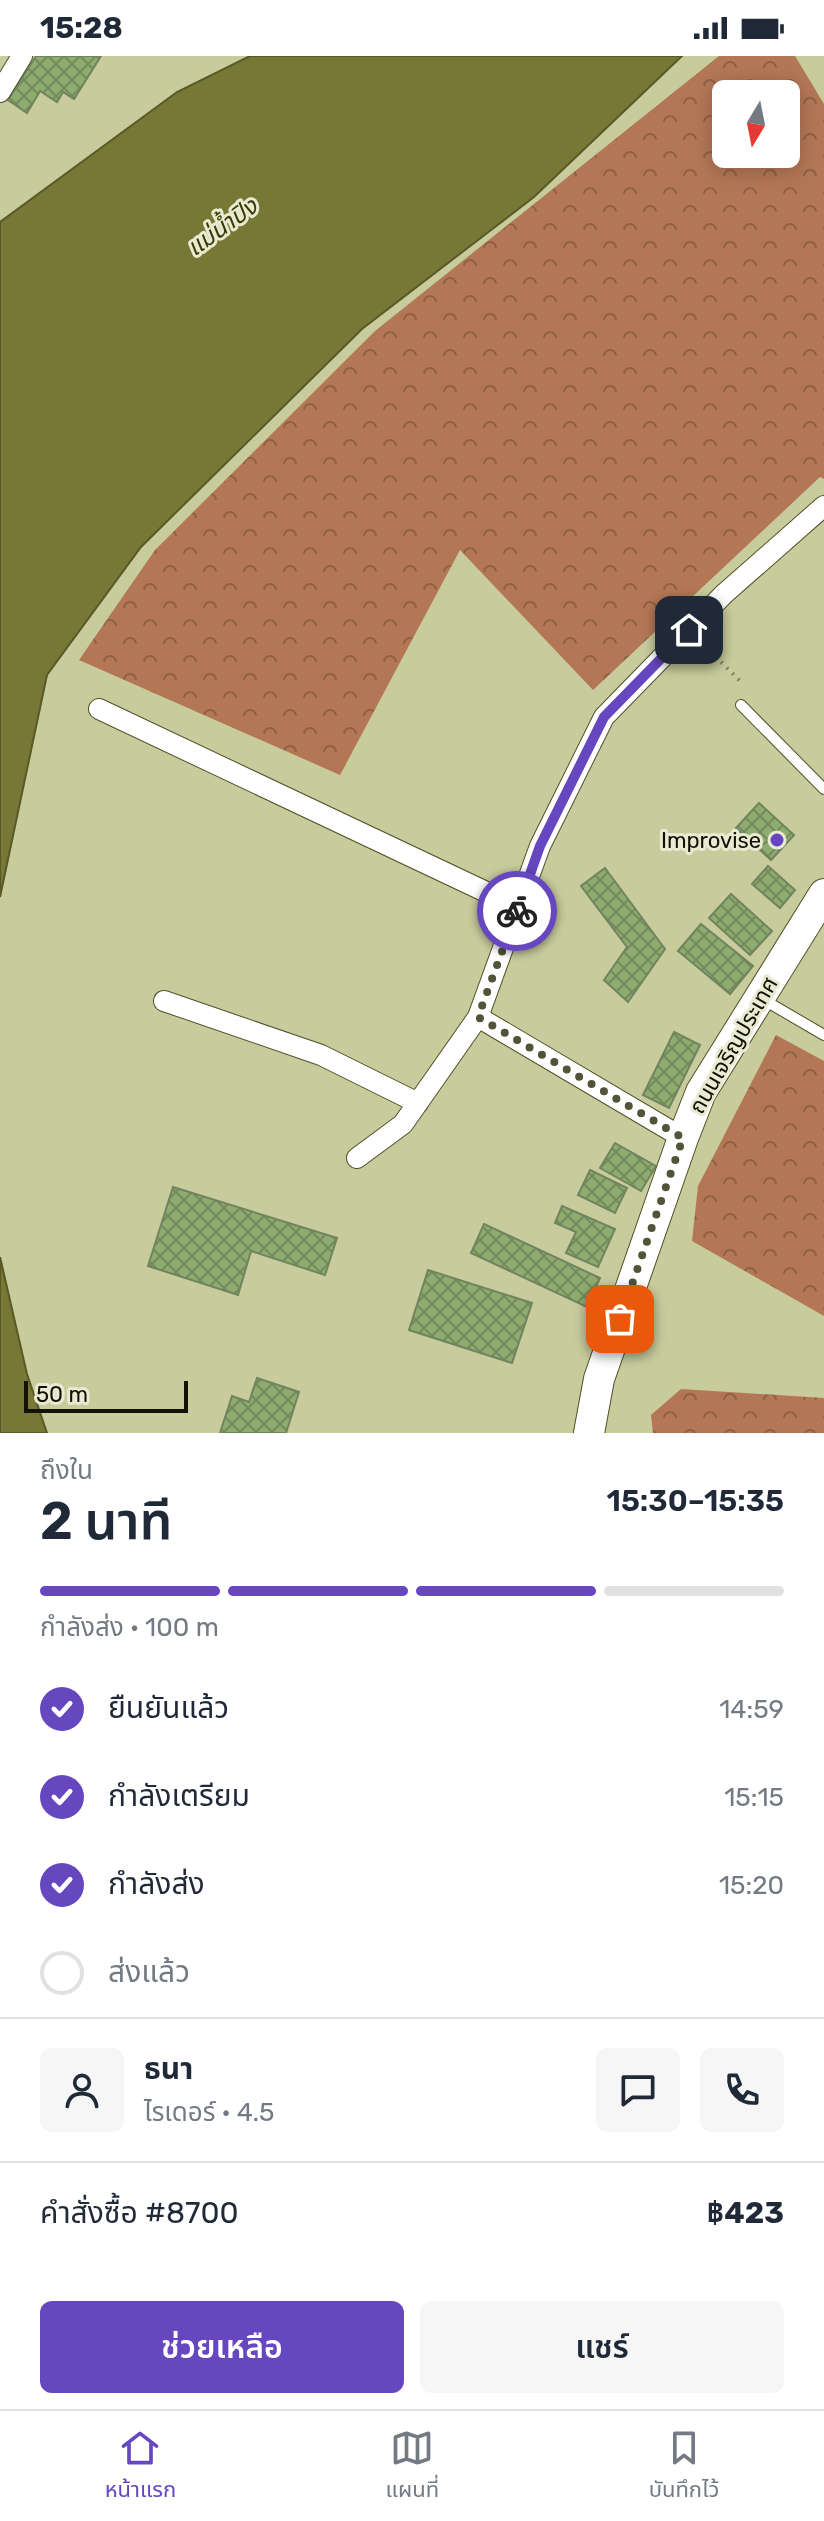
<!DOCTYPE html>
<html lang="th">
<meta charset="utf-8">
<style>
body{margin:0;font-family:Rubik,"Noto Sans Thai",sans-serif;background:#f6f6f7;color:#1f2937;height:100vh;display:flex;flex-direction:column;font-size:30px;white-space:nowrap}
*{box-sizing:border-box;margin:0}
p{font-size:26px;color:#747a83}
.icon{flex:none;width:44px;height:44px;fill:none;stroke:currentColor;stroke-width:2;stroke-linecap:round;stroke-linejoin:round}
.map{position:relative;height:1377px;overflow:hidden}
.panel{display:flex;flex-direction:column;background:#fff;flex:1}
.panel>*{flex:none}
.needle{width:52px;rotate:190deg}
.buttons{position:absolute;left:712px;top:24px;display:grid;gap:16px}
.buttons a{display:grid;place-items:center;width:88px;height:88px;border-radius:12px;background:#fff;box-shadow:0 4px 20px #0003;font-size:40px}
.scale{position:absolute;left:24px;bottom:20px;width:164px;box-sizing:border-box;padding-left:8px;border:4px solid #121203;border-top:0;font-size:22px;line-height:28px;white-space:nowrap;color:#121203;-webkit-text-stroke:6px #e8ead2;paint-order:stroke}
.pin{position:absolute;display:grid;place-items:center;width:68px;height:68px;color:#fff;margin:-34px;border-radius:16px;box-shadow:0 4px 12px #0006}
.courier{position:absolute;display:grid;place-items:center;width:80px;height:80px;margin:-40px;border:6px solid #6647bf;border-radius:50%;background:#fff;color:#222;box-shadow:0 2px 10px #0007}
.headline em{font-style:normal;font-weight:600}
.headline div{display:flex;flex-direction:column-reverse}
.headline{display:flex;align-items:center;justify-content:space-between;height:136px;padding:0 40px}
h1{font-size:52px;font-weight:600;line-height:60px}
.bar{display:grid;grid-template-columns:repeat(4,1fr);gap:12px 8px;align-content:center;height:96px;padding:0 40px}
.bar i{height:10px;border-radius:6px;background:#e0e1e3}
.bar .current{background:#6647bf}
.bar p{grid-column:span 4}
.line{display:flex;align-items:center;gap:20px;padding:0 40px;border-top:2px solid #e0e1e3}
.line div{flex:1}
.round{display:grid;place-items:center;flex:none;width:84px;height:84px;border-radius:12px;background:#f6f6f7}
ol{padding:0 40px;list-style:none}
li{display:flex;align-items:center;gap:24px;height:88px}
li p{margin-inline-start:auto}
li .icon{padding:8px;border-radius:50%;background:#6647bf;color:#fff;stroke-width:4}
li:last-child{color:#747a83}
li i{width:44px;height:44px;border:4px solid #e0e1e3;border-radius:50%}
.cta{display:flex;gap:16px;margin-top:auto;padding:16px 40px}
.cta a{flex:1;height:92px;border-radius:12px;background:#6647bf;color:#fff;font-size:32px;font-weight:600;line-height:92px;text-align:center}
.cta a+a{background:#f6f6f7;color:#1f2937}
.status{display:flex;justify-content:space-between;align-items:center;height:56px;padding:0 40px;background:#fff;direction:ltr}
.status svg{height:22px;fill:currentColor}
.menu{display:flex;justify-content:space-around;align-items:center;height:112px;border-top:2px solid #e0e1e3;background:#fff;font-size:22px;color:#747a83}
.menu a{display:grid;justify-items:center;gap:4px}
.menu .current{color:#6647bf}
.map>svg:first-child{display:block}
.forest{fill:url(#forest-crowns);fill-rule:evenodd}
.water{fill:#777836;stroke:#595927;stroke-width:2}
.building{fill:url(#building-cross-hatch);stroke:#70845d;stroke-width:2}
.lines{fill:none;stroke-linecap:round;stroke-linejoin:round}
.lane-casing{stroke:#505127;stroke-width:12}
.street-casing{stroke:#505127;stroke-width:22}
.secondary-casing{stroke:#505127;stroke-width:32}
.path{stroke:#868865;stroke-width:4;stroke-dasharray:2 6;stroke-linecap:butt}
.lane{stroke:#fff;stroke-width:10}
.street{stroke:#fff;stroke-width:20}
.secondary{stroke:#fff;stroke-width:30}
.done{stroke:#525339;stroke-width:8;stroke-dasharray:0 14.4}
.route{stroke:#6647bf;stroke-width:10}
.poi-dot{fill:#6647bf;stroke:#e8ead2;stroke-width:3}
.labels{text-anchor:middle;stroke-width:6;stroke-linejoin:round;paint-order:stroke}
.poi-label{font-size:22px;fill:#121203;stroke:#e8ead2;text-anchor:end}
.street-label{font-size:22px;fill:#121203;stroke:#e8ead2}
.water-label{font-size:24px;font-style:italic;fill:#3a3a03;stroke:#e8ead2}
</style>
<div class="status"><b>15:28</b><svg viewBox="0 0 49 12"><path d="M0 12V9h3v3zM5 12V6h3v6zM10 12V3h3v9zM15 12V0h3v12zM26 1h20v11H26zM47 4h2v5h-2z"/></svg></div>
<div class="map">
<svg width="824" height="1377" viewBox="0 0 824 1377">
<defs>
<pattern id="forest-crowns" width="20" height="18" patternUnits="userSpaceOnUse" patternTransform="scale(2)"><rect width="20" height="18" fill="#b37755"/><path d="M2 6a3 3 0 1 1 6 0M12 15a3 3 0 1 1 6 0" fill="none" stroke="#906044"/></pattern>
<pattern id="building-cross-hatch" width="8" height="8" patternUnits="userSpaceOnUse" patternTransform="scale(2)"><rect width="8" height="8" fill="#8eac70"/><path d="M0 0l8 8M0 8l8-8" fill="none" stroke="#738b5a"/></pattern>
</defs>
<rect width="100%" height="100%" fill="#c8cb9c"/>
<path class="forest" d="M719 0H795L824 48V423L820 421 593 634 460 494 340 719 79 604 155 494 375 275ZM786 38V98H726V38Z
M776 979 824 1005V1260L692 1185 698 1130Z
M681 1333 824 1342V1377H653L651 1359Z"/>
<path class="water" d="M250 0H682L534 141 362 273 141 491 47 619 0 841V166L177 36Z
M0 1201 27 1318 47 1377H0Z"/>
<path class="building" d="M36 0H101L74 43 63 36 57 46 40 35 27 57 8 44Z
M759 747 794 779 771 804 736 772Z
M768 810 795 834 780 852 752 828Z
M605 812 665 893 628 946 604 924 627 891 581 830Z
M731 838 772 875 750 899 709 862Z
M701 868 753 910 730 938 678 895Z
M674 976 700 989 669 1052 643 1039Z
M615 1087 656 1110 641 1135 600 1112Z
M590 1114 627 1132 615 1157 578 1139Z
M173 1131 337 1182 325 1219 251 1195 238 1239 148 1210Z
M562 1150 615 1173 598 1211 566 1197 576 1176 555 1167Z
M484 1168 600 1222 587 1251 471 1197Z
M428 1214 532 1247 512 1307 409 1274Z
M257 1322 299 1336 286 1377H220L232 1340 249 1346Z"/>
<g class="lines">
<g class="lane-casing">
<path id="lane" d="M741 649 824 733
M764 944 824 979"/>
</g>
<g class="street-casing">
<path id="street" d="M0 36 22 0
M99 653 518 851
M164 945 321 999 418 1047
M478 961 683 1082
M357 1102 403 1068 478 961 540 790 604 661 724 538 824 450"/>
</g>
<g class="secondary-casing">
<path id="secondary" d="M589 1377 599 1323 683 1082 701 1036 824 838"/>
</g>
<path class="path" d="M704 589 742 627"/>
<use href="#lane" class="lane"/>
<use href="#street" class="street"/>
<use href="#secondary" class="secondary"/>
</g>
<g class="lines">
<path class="done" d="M517 855 478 961 683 1082 620 1263"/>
<path class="route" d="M517 855 540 790 604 661 689 574"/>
</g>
<circle class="poi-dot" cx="777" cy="784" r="8"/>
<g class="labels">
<g class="poi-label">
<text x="761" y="792">Improvise</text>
</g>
<g class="street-label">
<text transform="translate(733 989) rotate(-60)" y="8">ถนนเจริญประเทศ</text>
</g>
<g class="water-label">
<text transform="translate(222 171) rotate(-36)" y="8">แม่น้ำปิง</text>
</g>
</g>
</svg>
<div class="buttons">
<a><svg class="needle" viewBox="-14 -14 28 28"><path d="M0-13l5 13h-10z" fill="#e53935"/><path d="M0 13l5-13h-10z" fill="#747a83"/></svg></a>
</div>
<div class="scale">50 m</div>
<div class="pin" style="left:620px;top:1263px;background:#ea580c"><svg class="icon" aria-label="bag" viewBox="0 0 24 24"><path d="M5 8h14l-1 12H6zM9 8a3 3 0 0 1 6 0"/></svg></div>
<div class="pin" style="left:689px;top:574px;background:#1f2937"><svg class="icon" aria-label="home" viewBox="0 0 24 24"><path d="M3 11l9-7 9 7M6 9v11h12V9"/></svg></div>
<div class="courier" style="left:517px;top:855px"><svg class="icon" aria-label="bike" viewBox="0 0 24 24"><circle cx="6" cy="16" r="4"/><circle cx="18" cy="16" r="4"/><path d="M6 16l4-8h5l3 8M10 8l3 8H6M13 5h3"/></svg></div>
</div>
<section class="panel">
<div class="headline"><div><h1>2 นาที</h1><p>ถึงใน</p></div><em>15:30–15:35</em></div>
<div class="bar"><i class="current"></i><i class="current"></i><i class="current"></i><i></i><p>กำลังส่ง · 100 m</p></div>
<ol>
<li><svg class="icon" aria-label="check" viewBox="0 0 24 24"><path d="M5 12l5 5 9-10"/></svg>ยืนยันแล้ว<p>14:59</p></li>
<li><svg class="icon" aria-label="check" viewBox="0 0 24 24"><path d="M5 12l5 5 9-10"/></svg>กำลังเตรียม<p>15:15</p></li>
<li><svg class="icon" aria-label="check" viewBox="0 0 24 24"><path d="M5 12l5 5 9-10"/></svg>กำลังส่ง<p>15:20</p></li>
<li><i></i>ส่งแล้ว</li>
</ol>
<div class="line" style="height:144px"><a class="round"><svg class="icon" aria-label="person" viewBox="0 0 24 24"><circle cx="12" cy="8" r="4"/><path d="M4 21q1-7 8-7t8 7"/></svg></a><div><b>ธนา</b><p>ไรเดอร์ · 4.5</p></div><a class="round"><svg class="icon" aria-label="chat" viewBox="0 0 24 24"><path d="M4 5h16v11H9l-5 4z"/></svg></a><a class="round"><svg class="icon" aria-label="phone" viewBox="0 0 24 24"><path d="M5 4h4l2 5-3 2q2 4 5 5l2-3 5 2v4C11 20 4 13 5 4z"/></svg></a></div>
<div class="line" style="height:104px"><div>คำสั่งซื้อ #8700</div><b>฿423</b></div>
<div class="cta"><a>ช่วยเหลือ</a><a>แชร์</a></div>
</section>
<nav class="menu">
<a class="current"><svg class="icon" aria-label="home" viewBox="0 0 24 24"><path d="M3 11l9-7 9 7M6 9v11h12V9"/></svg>หน้าแรก</a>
<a><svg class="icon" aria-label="map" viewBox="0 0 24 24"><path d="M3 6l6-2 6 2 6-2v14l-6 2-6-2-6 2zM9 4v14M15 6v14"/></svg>แผนที่</a>
<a><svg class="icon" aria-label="saved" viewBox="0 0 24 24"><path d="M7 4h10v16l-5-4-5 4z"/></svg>บันทึกไว้</a>
</nav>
